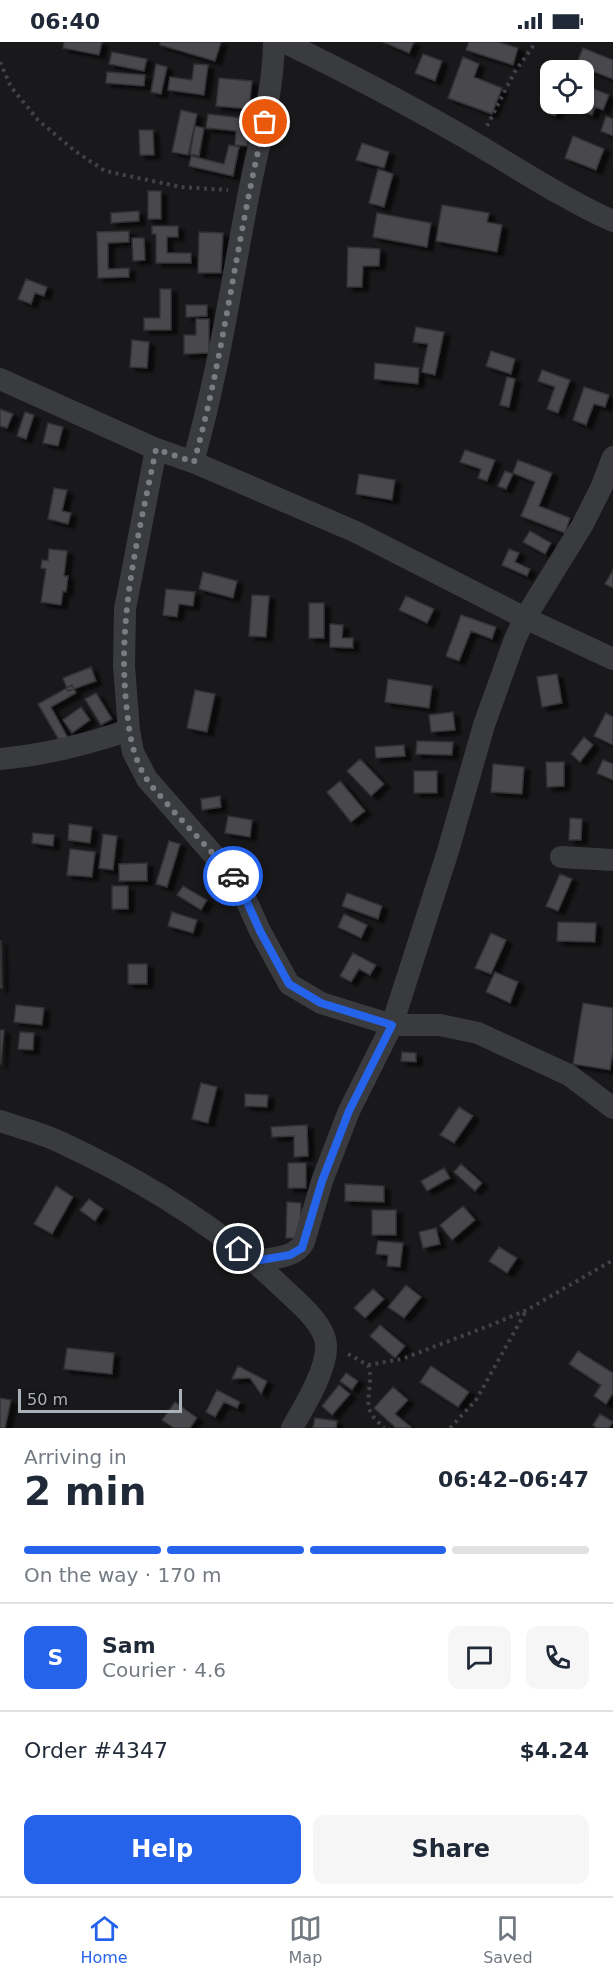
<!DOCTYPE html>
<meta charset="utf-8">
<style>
body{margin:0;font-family:"DejaVu Sans",sans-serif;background:#f6f6f7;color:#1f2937;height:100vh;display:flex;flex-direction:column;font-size:22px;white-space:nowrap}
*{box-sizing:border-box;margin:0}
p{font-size:20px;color:#747a83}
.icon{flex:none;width:33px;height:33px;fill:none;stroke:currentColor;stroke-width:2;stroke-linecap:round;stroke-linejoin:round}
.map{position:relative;height:1386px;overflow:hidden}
.panel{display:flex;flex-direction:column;background:#fff;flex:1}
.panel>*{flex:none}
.buttons{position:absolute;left:540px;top:18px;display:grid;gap:12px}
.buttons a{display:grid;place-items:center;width:54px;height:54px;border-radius:12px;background:#fff;box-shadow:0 3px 9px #0003;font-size:30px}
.scale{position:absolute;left:18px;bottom:15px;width:164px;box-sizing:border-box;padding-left:6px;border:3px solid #acb1b9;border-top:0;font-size:16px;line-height:21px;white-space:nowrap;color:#acb1b9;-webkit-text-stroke:4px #141416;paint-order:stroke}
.pin{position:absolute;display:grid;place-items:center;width:51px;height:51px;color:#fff;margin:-26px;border:3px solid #fff;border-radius:50%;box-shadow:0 2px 6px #0007}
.courier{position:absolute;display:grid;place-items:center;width:60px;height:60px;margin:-30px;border:4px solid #2563eb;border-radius:50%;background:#fff;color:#222;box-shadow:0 2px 8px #0007}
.overview em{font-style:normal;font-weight:600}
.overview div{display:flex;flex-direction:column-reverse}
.overview{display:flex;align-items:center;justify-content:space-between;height:102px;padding:0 24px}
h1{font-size:39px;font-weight:600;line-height:45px}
.bar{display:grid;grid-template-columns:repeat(4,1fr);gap:9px 6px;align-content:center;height:72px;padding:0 24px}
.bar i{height:8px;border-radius:4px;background:#e0e1e3}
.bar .on{background:#2563eb}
.bar p{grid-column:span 4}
.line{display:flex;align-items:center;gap:15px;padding:0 24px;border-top:2px solid #e0e1e3}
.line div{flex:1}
.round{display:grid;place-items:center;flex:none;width:63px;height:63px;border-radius:12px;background:#f6f6f7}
.primary-button{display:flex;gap:12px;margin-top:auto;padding:12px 24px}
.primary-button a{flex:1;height:69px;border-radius:12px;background:#2563eb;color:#fff;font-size:24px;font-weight:600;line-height:69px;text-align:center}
.primary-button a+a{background:#f6f6f7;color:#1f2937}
.status{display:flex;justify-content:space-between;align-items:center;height:42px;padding:0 30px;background:#fff;direction:ltr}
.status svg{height:16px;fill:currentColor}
.dock{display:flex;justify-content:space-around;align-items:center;height:84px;border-top:2px solid #e0e1e3;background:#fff;font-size:16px;color:#747a83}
.dock a{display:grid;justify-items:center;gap:3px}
.dock .on{color:#2563eb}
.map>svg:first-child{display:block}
.building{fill:#48494d;stroke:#333336;stroke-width:1.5;filter:url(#shadow)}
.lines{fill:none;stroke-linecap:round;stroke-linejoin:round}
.path{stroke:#404246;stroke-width:4;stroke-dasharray:3 4.5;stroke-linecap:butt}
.street{stroke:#3a3b3f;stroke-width:22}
.done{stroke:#797c82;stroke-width:6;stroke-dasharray:0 10.8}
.route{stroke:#2563eb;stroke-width:8}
</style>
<div class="status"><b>06:40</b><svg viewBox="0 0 49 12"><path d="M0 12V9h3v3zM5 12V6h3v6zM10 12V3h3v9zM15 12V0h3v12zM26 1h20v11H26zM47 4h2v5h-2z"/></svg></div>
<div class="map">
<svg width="613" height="1386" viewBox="0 0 613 1386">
<defs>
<filter id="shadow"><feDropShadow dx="6" dy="4" stdDeviation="1.5" flood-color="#0009"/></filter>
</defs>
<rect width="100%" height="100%" fill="#19191b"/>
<path class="building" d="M64 0H102L99 13 63 6Z
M160 0H221L215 19 160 3Z
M383 0H414L409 11Z
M469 0H498L518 6 513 23 466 8Z
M583 6 613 18V37L576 23Z
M112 10 147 17 144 29 109 22Z
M423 12 442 19 435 39 415 31Z
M463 15 479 22 474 35 502 46 492 72 448 56Z
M156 22 167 25 161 52 151 50Z
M194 22 208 23 204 53 168 48 170 35 192 38Z
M107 30 145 33 144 44 106 41Z
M219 36 252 39 249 67 216 64Z
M584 43 609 53 603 68 595 65 592 73 581 69 584 61Z
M550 56V62H561L555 74 544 69Z
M181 68 197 72 188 113 172 110Z
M208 72 250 77 247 104 235 103 236 89 206 86Z
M606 74 613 77V94L601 89Z
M195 84 204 86 199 114 190 112Z
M139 88H153L154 113H140Z
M573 94 604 107 596 128 565 116Z
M362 101 389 110 384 126 356 118Z
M229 103 239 105 233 134 189 124 191 114 224 122Z
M378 127 393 132 384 165 369 161Z
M148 149H161V177H148Z
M442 163 489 171 487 180 502 183 497 210 436 199Z
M139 169V179L111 181V171Z
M377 171 431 181 427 205 373 195Z
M152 184H178V195H167V211H191V221H156V192H152Z
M129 189V200L108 201V227L129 226V235L98 236 97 190Z
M199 190 223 191 221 231H198Z
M132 196H144L145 218 133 219Z
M348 205 380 207 379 224H363L362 245H347Z
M26 237 47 245 44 254 35 251 31 262 18 257Z
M160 247H171V288H144V276H160Z
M186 263H207V274L186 275Z
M196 277H209V311L184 312V293H196Z
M416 285 444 290 435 333 422 330 428 302 413 300Z
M132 298 149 300 147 326 130 325Z
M491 309 515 317 511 332 486 324Z
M375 321 419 326 418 342 374 337Z
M542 328 570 338 558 371 547 367 555 345 538 339Z
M507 335 515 337 509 365 500 363Z
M584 345 609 353 605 365 594 362 586 383 573 378Z
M0 367 13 372 7 386 0 384Z
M25 370 34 373 26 397 17 394Z
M48 381 63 385 58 404 43 401Z
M465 408 495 418 487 439 478 436 481 427 460 420Z
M518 418 552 431 539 464 570 476 565 491 521 474 535 440 513 431Z
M505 429 513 432 506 447 498 444Z
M359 432 395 438 392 458 356 452Z
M54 446 67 448 62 469 71 471 68 482 48 477Z
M530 489 551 501 545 512 523 500Z
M49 507 67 509 64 534H68L66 550 63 549 61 563 41 560 46 527 41 526 42 518 48 519Z
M509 507 519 511 515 520 530 527 527 534 502 523Z
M613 528V546L605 542Z
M203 530 237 539 233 556 199 547Z
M166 547 195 550 193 564 179 562 177 575 163 573Z
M252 553 269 554 266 595 249 594Z
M406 554 434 567 427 581 399 568Z
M309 561H324V596H309Z
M461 573 496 585 492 597 471 589 459 619 446 614Z
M330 582 343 583 342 596H353V606L330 605Z
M91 625 96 639 68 649 63 636Z
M557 632 562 661 542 665 537 635Z
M388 637 432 644 429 666 385 660Z
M72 643 76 651 51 665 68 696 60 700 38 662Z
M195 648 215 652 207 690 187 686Z
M96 651 112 677 101 683 85 657Z
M81 665 90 678 72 691 63 678Z
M453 670 455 688 431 690 429 673Z
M606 671 613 675V703L594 694Z
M584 695 593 703 580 720 571 712Z
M417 699 453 700 452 713 416 712Z
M404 703 405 714 376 716 375 705Z
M360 717 384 742 371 754 347 729Z
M603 718 613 722V738L597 731Z
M546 720H564V744L547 745Z
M493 722 524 725 522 752 491 750Z
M414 729H437V751H414Z
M340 739 365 769 351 780 327 750Z
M220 754 221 765 202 768 201 757Z
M228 774 252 778 250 795 225 791Z
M570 776 582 777 581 798H569Z
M69 782 92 785 90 801 68 798Z
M33 791 54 793 53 804 32 801Z
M103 792 117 794 113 828 99 826Z
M169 799 180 802 167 845 156 842Z
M70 807 95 810 92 835 67 833Z
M147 821V839H119V822Z
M560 832 572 837 558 869 546 864Z
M112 844H128V867H112Z
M183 844 207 858 201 868 177 853Z
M347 851 382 864 378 877 342 864Z
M172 870 197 878 193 891 168 884Z
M344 872 367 883 361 896 338 885Z
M558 880 596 881 595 900 557 899Z
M491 891 506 898 491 932 475 926Z
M0 899H1L2 946H0Z
M353 911 376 923 370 933 359 927 351 940 340 934Z
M128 922H147V942H128Z
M495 930 518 940 510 961 486 950Z
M583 961 613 966V1009L610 1028 573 1022Z
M16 963 44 966 42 983 14 980Z
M0 988H4L1 1022H0Z
M20 990 34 991 33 1008 18 1007Z
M402 1010 416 1011V1020L401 1019Z
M201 1041 217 1045 208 1081 192 1077Z
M245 1052 268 1053 267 1065 245 1064Z
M459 1065 473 1074 454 1101 440 1093Z
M307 1083 308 1114 294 1115V1094L272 1095 271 1085Z
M288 1121H306V1146H288Z
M461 1122 482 1141 475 1149 454 1130Z
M444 1126 450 1136 427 1149 421 1139Z
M345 1142 384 1144V1160L345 1159Z
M56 1144 73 1155 52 1192 34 1182Z
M89 1157 103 1167 95 1179 80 1168Z
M287 1160 301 1161 300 1196H286Z
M463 1164 475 1178 452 1198 440 1183Z
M372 1168H396V1193H372Z
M436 1186 440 1202 423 1206 419 1190Z
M378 1199 403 1201 400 1225 387 1224 388 1213 376 1212Z
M499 1205 517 1216 507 1231 489 1219Z
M406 1243 421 1255 404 1276 388 1265Z
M373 1247 384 1257 365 1276 354 1266Z
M380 1283 405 1304 395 1316 370 1294Z
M67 1306 114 1311 112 1332 64 1327Z
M578 1309 613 1331V1351L606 1362 594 1354 601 1343 569 1322Z
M238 1324 267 1339 261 1352 250 1336 232 1337Z
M431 1324 469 1350 458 1365 420 1340Z
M346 1331 358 1339 352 1348 340 1339Z
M339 1343 350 1352 332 1373 322 1364Z
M393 1345 408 1358 395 1372 411 1385 410 1386H396L374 1366Z
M217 1348 240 1360 237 1366 224 1360 215 1375 206 1370Z
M0 1356 11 1358 5 1386H0Z
M175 1360 197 1376 190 1386H174L162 1378Z
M600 1372 613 1380 609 1386H597L593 1383Z
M315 1376 337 1379 336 1386H313Z"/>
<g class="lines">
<path class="path" d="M0 20 11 45 38 78 75 109 105 129 181 145 228 148
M487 84 514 31 536 0
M348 1312 368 1323C374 1340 364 1359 371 1371 374 1377 380 1381 384 1386
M368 1323 402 1317 491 1283 527 1268 613 1218
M450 1386 476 1358 526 1269"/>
<path class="street" d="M284 0C350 32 415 66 478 103 522 129 566 158 613 179
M0 337 156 407 193 420 356 490 525 576 613 617
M156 407 125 567 124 624 129 688 133 710 147 737 233 835 243 851 260 889 289 942 321 961 392 983H440L478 991 569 1033 613 1066
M193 420C217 337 230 250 246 166 256 110 273 57 274 0
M0 717C46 713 85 703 129 688
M561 815 613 818
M0 1079C20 1086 41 1091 60 1100 142 1138 220 1185 285 1248 299 1261 324 1282 326 1302 328 1326 304 1365 292 1386
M254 1219C271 1216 295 1217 304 1200L322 1139 349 1069 392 983 448 809 484 683 515 597 525 576 583 482 601 446 613 415"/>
</g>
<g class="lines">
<path class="done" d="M233 834C210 807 185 783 162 756 154 747 146 738 141 727 132 709 129 689 127 669 116 577 138 497 156 407L194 420C225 309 237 193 265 80"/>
<path class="route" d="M233 834 243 851 260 889 289 942 321 961 392 983 349 1069 322 1139 302 1206 290 1213 254 1219 239 1207"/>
</g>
</svg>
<div class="buttons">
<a><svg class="icon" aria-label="locate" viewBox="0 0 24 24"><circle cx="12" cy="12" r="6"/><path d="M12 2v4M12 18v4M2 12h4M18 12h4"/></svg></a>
</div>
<div class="scale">50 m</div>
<div class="pin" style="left:265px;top:80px;background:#ea580c"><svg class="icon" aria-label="bag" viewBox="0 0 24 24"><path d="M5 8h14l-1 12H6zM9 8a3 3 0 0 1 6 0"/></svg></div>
<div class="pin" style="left:239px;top:1207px;background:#1f2937"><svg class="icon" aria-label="home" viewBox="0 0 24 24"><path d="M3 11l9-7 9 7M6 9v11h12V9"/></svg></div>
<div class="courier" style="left:233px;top:834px"><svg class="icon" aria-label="car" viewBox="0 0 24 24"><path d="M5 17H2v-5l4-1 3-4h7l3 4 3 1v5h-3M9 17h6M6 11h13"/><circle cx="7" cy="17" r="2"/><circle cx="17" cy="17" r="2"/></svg></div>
</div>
<section class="panel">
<div class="overview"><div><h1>2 min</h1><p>Arriving in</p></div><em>06:42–06:47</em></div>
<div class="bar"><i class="on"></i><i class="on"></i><i class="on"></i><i></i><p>On the way · 170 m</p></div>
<div class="line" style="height:108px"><b class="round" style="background:#2563eb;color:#fff">S</b><div><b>Sam</b><p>Courier · 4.6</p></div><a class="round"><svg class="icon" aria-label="chat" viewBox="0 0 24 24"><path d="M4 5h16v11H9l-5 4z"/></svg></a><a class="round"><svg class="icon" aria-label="phone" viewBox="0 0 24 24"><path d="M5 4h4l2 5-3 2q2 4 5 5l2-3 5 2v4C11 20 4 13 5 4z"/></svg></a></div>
<div class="line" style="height:78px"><div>Order #4347</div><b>$4.24</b></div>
<div class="primary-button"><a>Help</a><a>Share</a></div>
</section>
<nav class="dock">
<a class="on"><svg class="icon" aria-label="home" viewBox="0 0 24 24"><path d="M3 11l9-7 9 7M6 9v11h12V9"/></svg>Home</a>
<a><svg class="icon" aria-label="map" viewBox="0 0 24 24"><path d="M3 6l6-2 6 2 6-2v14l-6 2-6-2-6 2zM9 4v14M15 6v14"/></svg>Map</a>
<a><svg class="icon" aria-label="saved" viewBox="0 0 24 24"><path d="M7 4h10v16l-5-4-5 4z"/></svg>Saved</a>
</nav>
